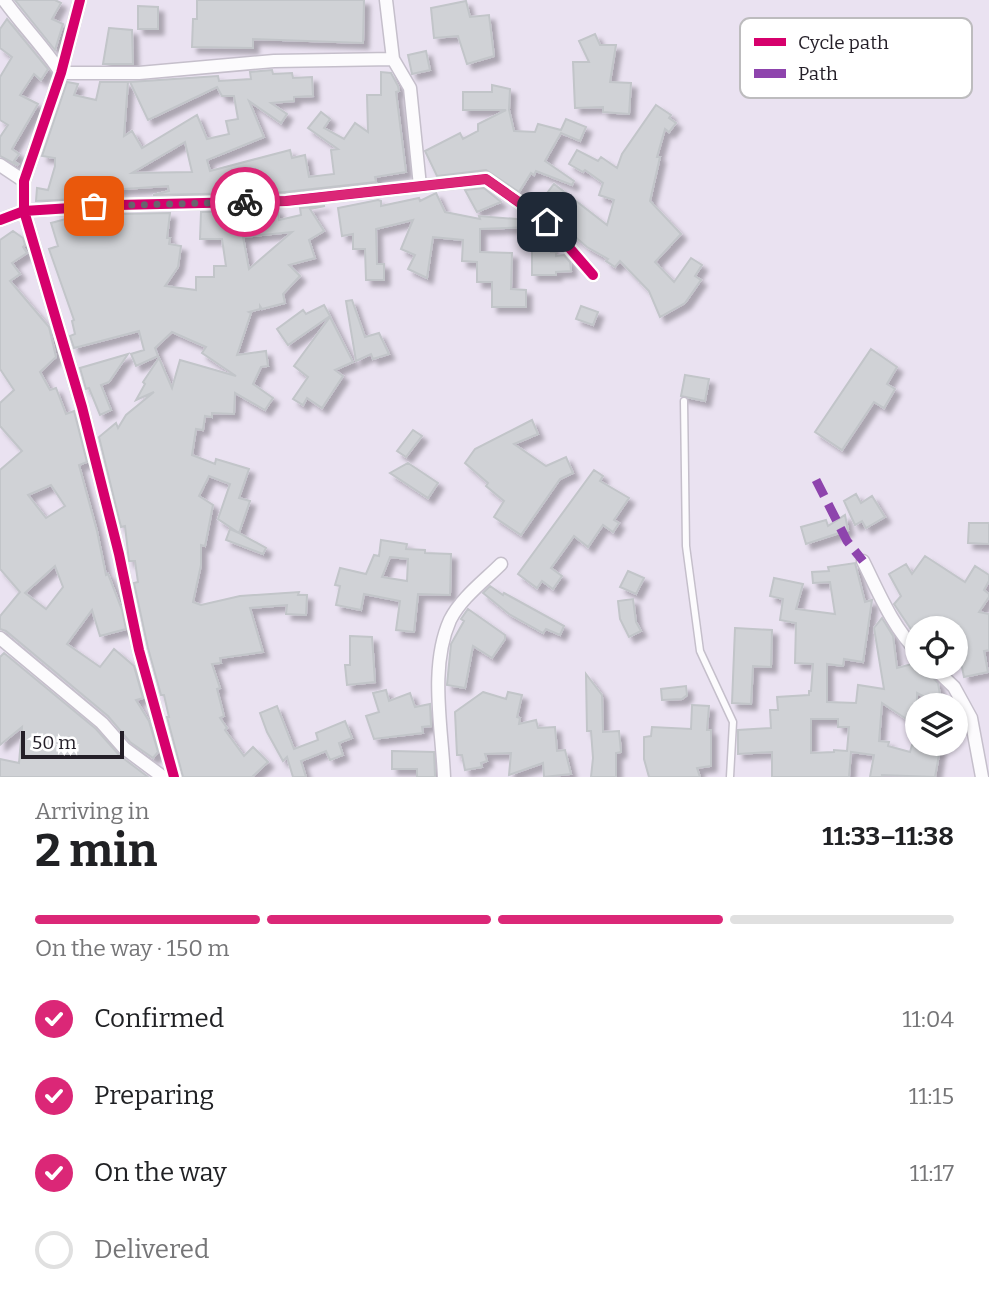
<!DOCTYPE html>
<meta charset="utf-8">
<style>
body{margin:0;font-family:Bitter,serif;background:#f2f2f2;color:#202124;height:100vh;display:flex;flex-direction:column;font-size:26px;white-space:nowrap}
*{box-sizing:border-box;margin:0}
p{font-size:23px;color:#757577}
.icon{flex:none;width:38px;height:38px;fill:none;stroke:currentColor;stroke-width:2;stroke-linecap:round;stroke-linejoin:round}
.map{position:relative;height:777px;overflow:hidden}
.drawer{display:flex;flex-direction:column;background:#fff;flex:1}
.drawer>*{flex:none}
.tools{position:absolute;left:905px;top:616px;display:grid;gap:14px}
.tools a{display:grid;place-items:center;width:63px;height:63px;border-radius:50%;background:#fff;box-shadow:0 2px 5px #0004;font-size:35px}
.scale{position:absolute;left:21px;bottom:18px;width:103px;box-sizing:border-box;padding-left:7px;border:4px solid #241f28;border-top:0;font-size:19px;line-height:24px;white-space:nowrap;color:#241f28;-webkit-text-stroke:5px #fff;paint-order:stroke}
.pin{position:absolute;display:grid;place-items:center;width:60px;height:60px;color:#fff;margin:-30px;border-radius:14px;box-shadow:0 4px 10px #0006}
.courier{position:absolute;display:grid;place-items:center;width:70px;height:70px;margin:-35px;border:5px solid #db2777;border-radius:50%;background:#fff;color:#222;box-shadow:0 2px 9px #0007}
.head em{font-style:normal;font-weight:700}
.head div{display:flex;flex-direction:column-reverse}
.head{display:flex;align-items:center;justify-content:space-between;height:119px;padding:0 35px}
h1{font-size:46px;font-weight:700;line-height:52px}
.bar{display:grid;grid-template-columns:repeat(4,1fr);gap:10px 7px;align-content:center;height:84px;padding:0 35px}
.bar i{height:9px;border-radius:5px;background:#e0e0e0}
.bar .selected{background:#db2777}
.bar p{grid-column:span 4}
ol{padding:0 35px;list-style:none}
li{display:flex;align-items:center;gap:21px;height:77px}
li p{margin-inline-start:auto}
li .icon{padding:7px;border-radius:50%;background:#db2777;color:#fff;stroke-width:4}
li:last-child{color:#757577}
li i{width:38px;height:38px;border:4px solid #e0e0e0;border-radius:50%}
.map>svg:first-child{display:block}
.building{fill:#d0d2d6;stroke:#c2c5c9;stroke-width:2;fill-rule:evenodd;filter:url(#shadow)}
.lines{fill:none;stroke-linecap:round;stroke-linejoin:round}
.lane-casing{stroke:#c5bfcb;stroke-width:9}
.street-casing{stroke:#c5bfcb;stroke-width:15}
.lane{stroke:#fcfbfd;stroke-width:6}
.street{stroke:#fcfbfd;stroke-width:12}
.quiet{stroke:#8e44ad;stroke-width:9;stroke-dasharray:18 9;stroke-linecap:butt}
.cycleway-casing{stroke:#fff;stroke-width:15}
.cycleway{stroke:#d6006c;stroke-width:10}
.done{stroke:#69636e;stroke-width:7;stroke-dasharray:0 12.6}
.route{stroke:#db2777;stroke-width:9}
.key{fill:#fff;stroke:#bdbcbe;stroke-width:2}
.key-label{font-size:19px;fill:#241f28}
</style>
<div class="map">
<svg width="989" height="777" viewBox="0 0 989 777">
<defs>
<filter id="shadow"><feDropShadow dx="5.5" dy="5.5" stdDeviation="2" flood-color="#0004"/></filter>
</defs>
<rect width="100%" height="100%" fill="#eae2f1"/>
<path class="building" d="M15 0H55L61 3 52 19 63 24 55 50Z
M197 0H364L363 43 253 39V48L192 47 193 19H197Z
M466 1 470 17 489 15 494 56 467 64 458 36 434 38 431 8Z
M138 6 158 7V29H138Z
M7 19 48 69 41 80 34 74 20 95 38 104 12 149 19 154 14 161 18 164 17 165 0 156V137L8 125 0 120V77L12 57 0 48V29Z
M109 28 132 30 133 64H103Z
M595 34 600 45H616L610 82 631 83 629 114 603 112V107L575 108 573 62H589L579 41Z
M426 51 430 70 412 74 408 55Z
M272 70 273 74 292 73 293 78 312 77 313 96 294 97V101L271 103 287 114 281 123 249 101 264 137 207 160 210 171 290 150 292 158 305 155 309 177 334 174 331 150 338 149 308 128 321 112 330 119 324 128 344 139 355 123 368 132 367 95H381V72L391 73 398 86 399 91 396 92 406 172 375 177 376 182 285 192 274 193 272 185 245 190 246 193 153 195 169 191 168 186 79 192V199L36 201 37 188 48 190 55 166V158L42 156 67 82 78 84 74 95 96 100 100 82H128L124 136 132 131 142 148 197 115 207 139 229 134 226 121 238 119 234 96H222L217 87 148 120 130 82 218 76 219 81 251 79 250 72ZM185 142 192 172 132 173Z
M492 85 510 89 509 110 514 131 535 132 538 124 561 130 566 119 586 127 580 141 561 133 545 161 574 181 572 185 536 171 534 175 531 173 519 192 486 170 437 176 425 151 460 133 463 139 478 131V124L506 110H463V92H492Z
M656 105 671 115 669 118 676 123 669 132 665 129 657 157H660L650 201 681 234 655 262 674 282 691 258 702 265 695 276 701 280 685 303 660 317 649 291 620 261 615 267 606 261 608 259 587 247 538 205 554 184 607 225 614 200 599 195 603 183 585 170 583 172 569 164 577 150 598 161 601 157 617 168 622 154Z
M484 188 501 202 477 212 465 190Z
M436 193 445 212 480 219 479 216 529 220V227L480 229V252L512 253 511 289 526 290V307H492V282H477V262L462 261 463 240 433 237 427 278 408 269 415 255 401 249 413 220 376 229 377 264H384V280H366L365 249H353V234L342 236 338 208 378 200 381 201V206L419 198 420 201Z
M325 206 310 209 324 231 309 240 315 258 289 265 300 276 283 294 285 303 262 309 260 306V309L249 312 251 313 237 355 266 351 268 366 261 367 253 384 273 398 265 410 235 393 234 414 212 413V417L205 416 203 430 196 429 192 455 215 464 216 459 249 469 239 498 250 501 239 533 266 548 263 554 226 540 230 529 239 533 218 519 230 484 209 476 199 496 213 505 205 546 201 545V565L193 602 201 605 240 596 299 592 298 595H307L306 615 286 614 287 605 250 608 263 652 220 658 221 663 212 664 220 688 217 689 224 716 220 718 227 728 225 730 244 756 253 747 268 762 252 777H183L167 717H169L164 695H161L148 648 134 583 138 582 135 561H129L125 526 121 527 99 437 116 423 118 428 126 415 154 392 136 400 145 384 143 382 159 358 172 388 180 360 236 376 202 353 206 347 172 332 155 348 158 356 136 366 131 354 144 350 139 331 74 348 70 336 75 334 72 321 74 320 49 249 58 246 51 223 77 216 93 215 95 222 117 221V214L170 213 167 238H170L169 244 181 246 178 267 165 286 196 290V277H214V266H226L222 239H200L201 212 278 210 279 220 301 215 300 208ZM292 232 249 269 243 237Z
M532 230H542L551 240V252H556V256L564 255 570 262 571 271 556 272V275H532Z
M13 231 23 238 25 245 23 247 27 253 12 263 20 274 10 281 49 327 56 357 40 372 50 390 56 388 66 414 74 411 87 462 79 465 97 531 106 575 108 574 122 610 126 629 100 636 92 610 67 644 100 667 114 649 134 666 143 698 136 700 149 721 158 752 153 758 130 742 108 716 6 631 0 629V616L20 592 0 569V470L22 451 0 426V403L14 390 0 369V240ZM51 485 65 506 46 518 28 495ZM55 566 63 587 46 609 25 593Z
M352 300 365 337 379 333 389 354 373 359 371 354 356 361 346 301Z
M324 305 330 316 288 345 277 329 303 310 306 314Z
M581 306 598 312 593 325 576 319Z
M330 317 353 362 335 370 343 376 322 408 307 398 303 405 293 399 308 377 294 366Z
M871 349 897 367 887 384 895 389 884 408 874 402 842 450 815 432Z
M128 354 109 382 101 385 111 410 100 415 89 388 86 389 80 368Z
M685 375 709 379 705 401 681 396Z
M532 420 538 434 514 444 546 466 566 457 573 473 560 479 521 535 494 517 504 501 486 486 488 483 465 463 475 449Z
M413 430 422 436 406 457 397 451Z
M408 463 438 483 428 498 390 473Z
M594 470 603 476 600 481 629 498 614 520 619 523 613 532 603 525 588 547 574 536 551 568 562 576 553 589 542 581 537 588 518 574Z
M856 494 861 503 872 496 885 517 866 528 862 521 855 525 844 501Z
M845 515 848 530 806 544 801 527 826 520 828 526Z
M969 523H989V544L968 543Z
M381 540 407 544 406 549 425 550V553L451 554 450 595 418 594 414 632 396 630 400 601 364 594 361 610 336 605 340 586 335 585 340 568 366 574 374 555 379 556ZM390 557 408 559 407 581 382 577Z
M925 556 965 582 975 566 989 575V581L984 590 989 594V597L979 612 989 614V650L984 651 988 672 964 677 956 638V628H917V638L894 604 901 596 889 574 906 564 912 574Z
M855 563 865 602 872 600 863 662 844 659 843 666 827 664V702L856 703 858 685 884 689 874 628 882 618 893 636 897 668 916 663 918 671 925 669 938 683 940 695 936 703 917 693V726L882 703 879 741 889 742 888 746 910 752 912 745 940 749 935 777 882 775V777H870L874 755 851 752 849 777H772V752L738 754V730L771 728 770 710H778L777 697 809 695V691H811L813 664 795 663 796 623 780 620 783 599 770 596 774 578 803 584 796 609 835 614 830 582 813 583 812 572 829 571 828 567ZM811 719H838V727H849L847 751 834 750V752L811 753Z
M628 571 644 578 636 594 620 587Z
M490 586 503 595 504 593 564 626 560 635 546 629 543 633 509 614 483 593Z
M633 599 636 622 641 631 629 637 620 619 618 601Z
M468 609 505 635V639L492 658 473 646 465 688 447 685 451 644 464 621 461 619Z
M735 628 772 630 771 667 753 666 751 704 732 703Z
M350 636 372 637 375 682 347 685 345 665H350Z
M4 653 96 729 119 755 148 777H0V759L19 763 22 727 0 745V657Z
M586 674 602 695 603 732 619 731 621 752 616 753V777H591L593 758 591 731H587Z
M686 686 687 695 682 699 662 700 661 689Z
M386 690 389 701 410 693 415 707 430 704 431 726 422 727 423 733 374 739 366 716 379 712 373 693Z
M483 692 506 699 508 692 522 695 517 717 520 718 519 724 536 720 538 728 555 727 557 751 565 750 571 774 544 777 543 763 509 775 511 753 485 754 487 761 481 763 482 767 465 770 462 755H457L455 712Z
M692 705 709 706 707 730H711V766L697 768 700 777H649L644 759V737L651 736 652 727 691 729Z
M277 706 294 749 318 740 316 733 345 721 352 738 339 743 343 755 330 760 326 751 301 761 306 777H293L287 757 283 761 267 732 260 713Z
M392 751 434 752 435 777H417V769H392Z"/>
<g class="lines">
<g class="lane-casing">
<path id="lane" d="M684 401 686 546 700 651 733 722 730 777"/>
</g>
<g class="street-casing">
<path id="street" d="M4 0C22 25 44 47 61 73H139L274 61 393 59
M80 0 61 73 24 181V211L82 407 119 554 139 650 174 777
M386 0 393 59 410 88 420 186
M0 165 24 181
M0 220 24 211 118 205 286 201 486 179 547 222 593 275
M863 561C878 591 893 628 917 651
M0 638 102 723 124 748 163 777
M933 667 954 687 971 718 982 777
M444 777C442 728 429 667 450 620 461 598 484 581 501 564"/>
</g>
<use href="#lane" class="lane"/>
<use href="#street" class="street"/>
<path class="quiet" d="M816 480 847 541 863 561"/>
<g class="cycleway-casing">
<path id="cycleway" d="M80 0 61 73 24 181V211L82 407 119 554 139 650 174 777
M0 220 24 211 118 205 286 201 486 179 547 222 593 275"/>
</g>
<use href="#cycleway" class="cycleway"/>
</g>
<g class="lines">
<path class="done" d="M94 206 245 202"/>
<path class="route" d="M245 202 286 201 486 179 547 222"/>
</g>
<rect x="740" y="18" width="232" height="80" rx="10" class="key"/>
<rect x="754" y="38" width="32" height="8" fill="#d6006c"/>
<rect x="754" y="69" width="32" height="9" fill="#8e44ad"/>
<g class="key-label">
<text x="798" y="49">Cycle path</text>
<text x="798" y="80">Path</text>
</g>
</svg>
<div class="tools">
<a><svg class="icon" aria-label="locate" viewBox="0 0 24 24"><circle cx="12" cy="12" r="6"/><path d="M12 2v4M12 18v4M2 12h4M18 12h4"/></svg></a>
<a><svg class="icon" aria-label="layers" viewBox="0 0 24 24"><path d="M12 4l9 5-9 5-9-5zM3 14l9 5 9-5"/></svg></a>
</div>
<div class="scale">50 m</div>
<div class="pin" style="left:94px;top:206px;background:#ea580c"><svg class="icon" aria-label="bag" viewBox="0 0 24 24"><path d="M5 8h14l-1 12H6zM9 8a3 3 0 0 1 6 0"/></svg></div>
<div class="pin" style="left:547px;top:222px;background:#1f2937"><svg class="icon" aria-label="home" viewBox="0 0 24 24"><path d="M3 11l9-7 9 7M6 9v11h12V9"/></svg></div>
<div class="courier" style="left:245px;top:202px"><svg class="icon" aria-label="bike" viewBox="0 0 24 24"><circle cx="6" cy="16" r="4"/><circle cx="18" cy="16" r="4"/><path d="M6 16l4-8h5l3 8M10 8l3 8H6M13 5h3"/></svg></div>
</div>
<section class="drawer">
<div class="head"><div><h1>2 min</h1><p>Arriving in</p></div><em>11:33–11:38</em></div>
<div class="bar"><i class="selected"></i><i class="selected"></i><i class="selected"></i><i></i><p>On the way · 150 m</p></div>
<ol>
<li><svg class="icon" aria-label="check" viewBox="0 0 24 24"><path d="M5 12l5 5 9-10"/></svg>Confirmed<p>11:04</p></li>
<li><svg class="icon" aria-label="check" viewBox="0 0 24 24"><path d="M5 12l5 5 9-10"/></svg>Preparing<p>11:15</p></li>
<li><svg class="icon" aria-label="check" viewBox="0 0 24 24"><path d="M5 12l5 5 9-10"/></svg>On the way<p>11:17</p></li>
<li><i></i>Delivered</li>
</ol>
</section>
